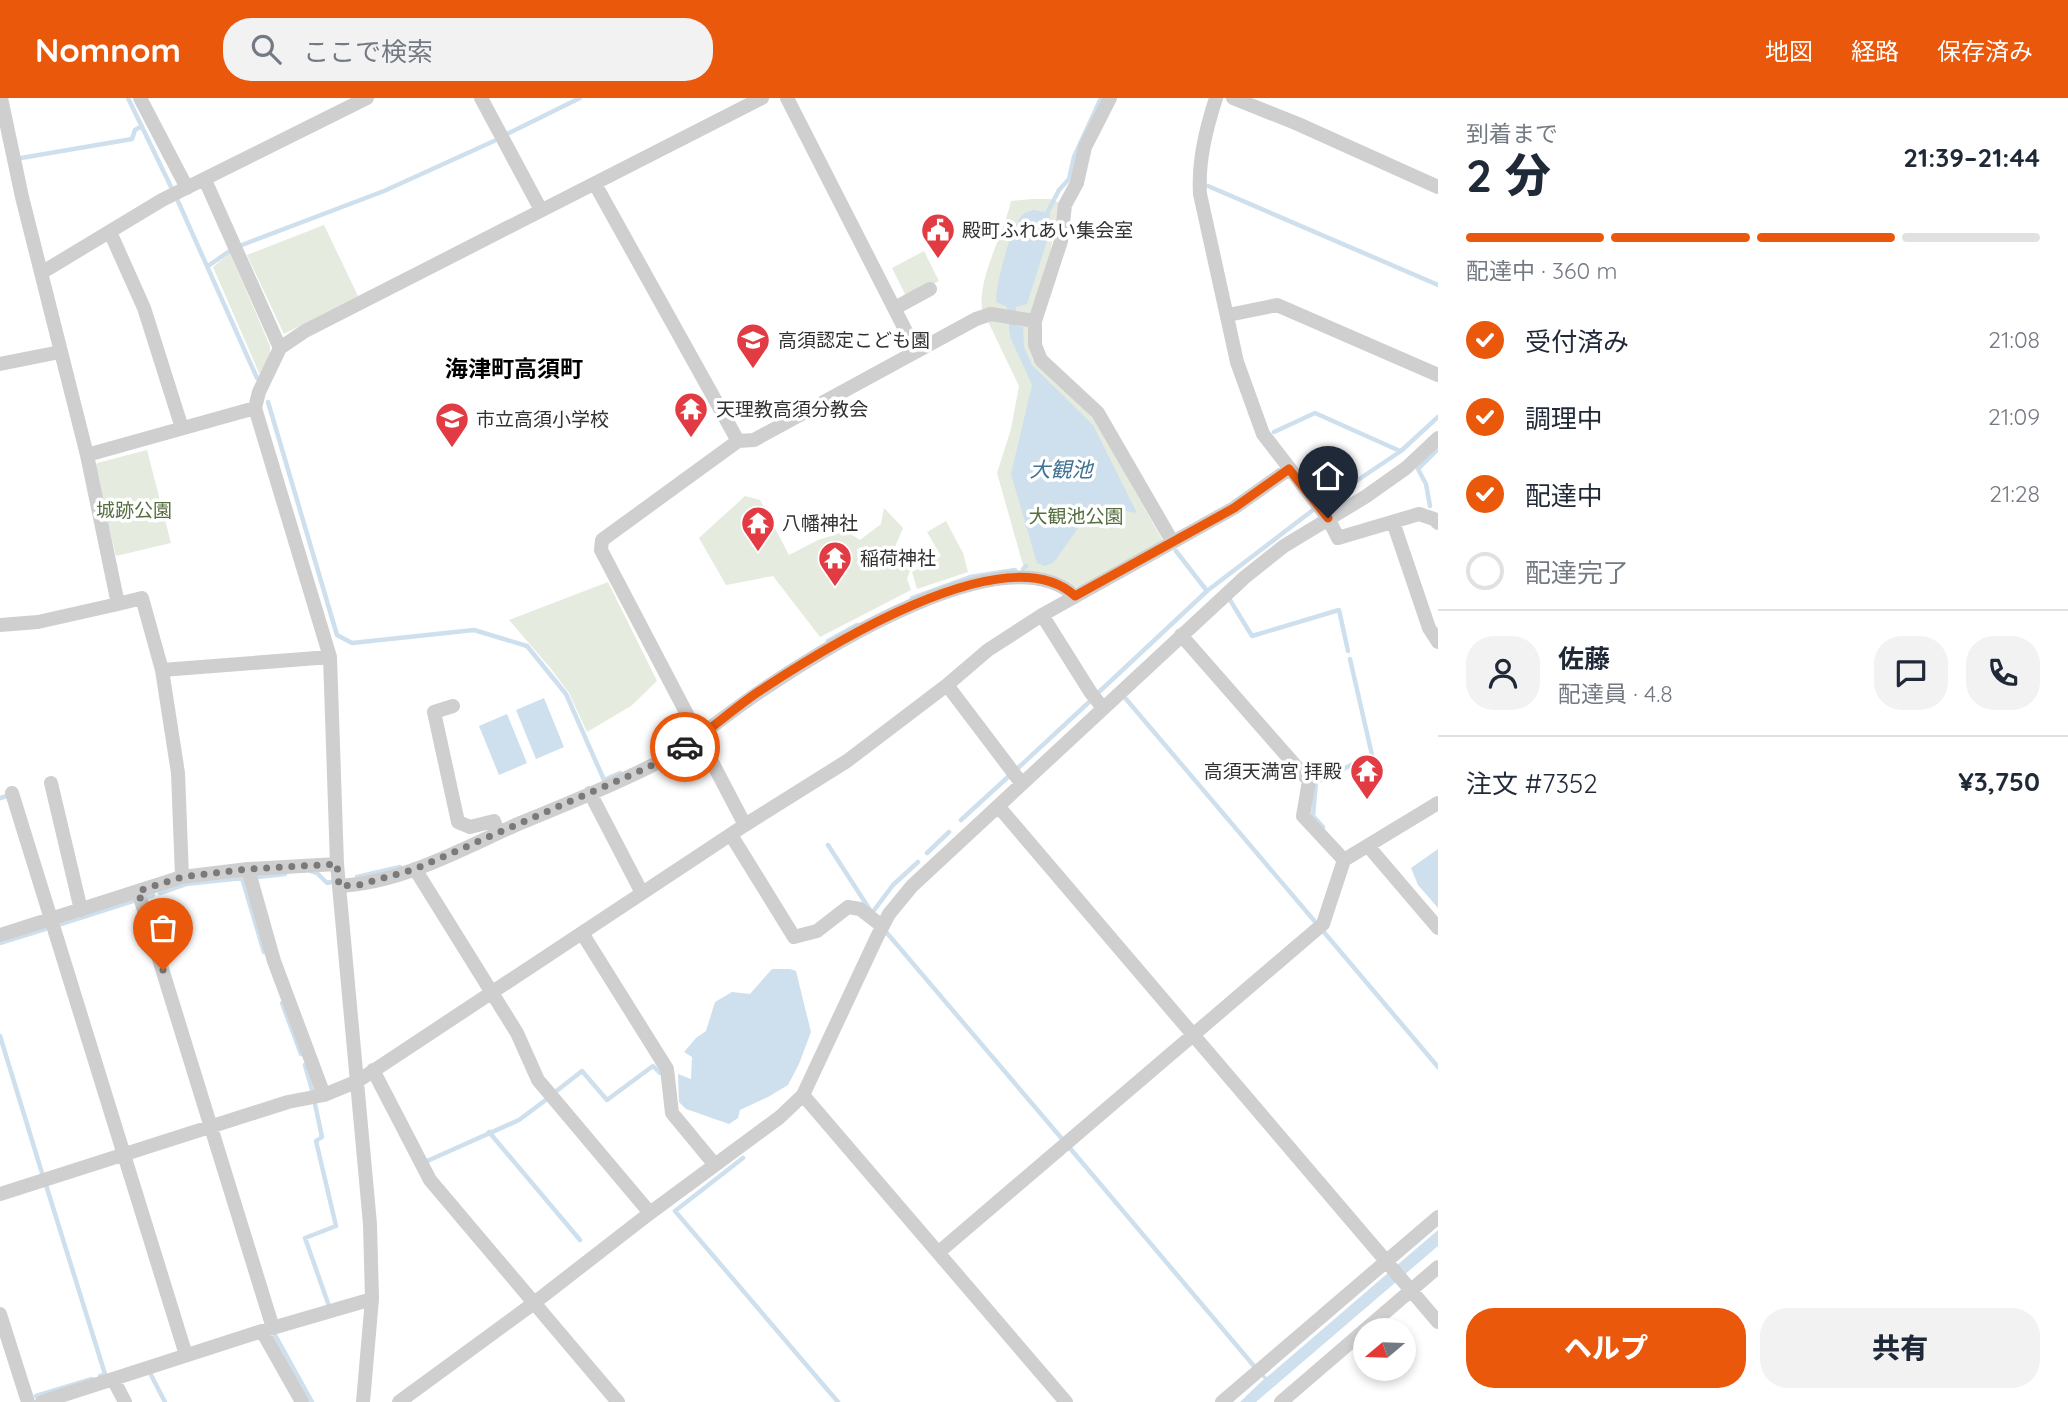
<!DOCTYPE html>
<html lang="ja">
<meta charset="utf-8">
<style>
body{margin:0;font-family:Quicksand,"Noto Sans JP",sans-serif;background:#f2f2f3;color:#1f2937;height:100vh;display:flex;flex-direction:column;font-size:26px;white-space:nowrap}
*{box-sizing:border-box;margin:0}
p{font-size:23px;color:#747a83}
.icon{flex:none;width:38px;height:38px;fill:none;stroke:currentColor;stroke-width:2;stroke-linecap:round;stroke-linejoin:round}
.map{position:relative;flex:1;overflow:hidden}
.drawer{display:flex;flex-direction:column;background:#fff;width:630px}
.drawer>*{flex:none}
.needle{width:46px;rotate:251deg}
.controls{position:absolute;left:1353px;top:1220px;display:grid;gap:14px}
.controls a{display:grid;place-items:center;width:63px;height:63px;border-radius:50%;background:#fff;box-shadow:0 4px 10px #0003;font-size:35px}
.pin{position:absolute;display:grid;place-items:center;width:60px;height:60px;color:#fff;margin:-72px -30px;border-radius:50% 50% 50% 0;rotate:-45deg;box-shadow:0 0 7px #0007}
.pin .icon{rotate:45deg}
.courier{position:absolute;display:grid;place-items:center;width:70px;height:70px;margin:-35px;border:5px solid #ea580c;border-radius:50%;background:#fff;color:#222;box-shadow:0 2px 9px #0007}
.head em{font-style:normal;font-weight:800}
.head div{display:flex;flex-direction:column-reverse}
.head{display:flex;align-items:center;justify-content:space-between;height:119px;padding:0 28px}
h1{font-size:46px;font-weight:800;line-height:52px}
.bar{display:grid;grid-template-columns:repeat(4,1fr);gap:10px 7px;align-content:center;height:84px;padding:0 28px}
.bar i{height:9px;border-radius:5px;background:#e0e1e3}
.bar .current{background:#ea580c}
.bar p{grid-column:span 4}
.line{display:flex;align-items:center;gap:18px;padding:0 28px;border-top:2px solid #e0e1e3}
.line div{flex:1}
.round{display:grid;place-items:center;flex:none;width:74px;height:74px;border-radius:28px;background:#f2f2f3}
ol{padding:0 28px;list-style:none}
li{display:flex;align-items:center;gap:21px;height:77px}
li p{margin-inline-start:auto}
li .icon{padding:7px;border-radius:50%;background:#ea580c;color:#fff;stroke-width:4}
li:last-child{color:#747a83}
li i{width:38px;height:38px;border:4px solid #e0e1e3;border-radius:50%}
.primary-button{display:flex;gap:14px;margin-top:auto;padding:14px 28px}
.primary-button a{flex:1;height:80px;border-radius:28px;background:#ea580c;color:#fff;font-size:28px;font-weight:800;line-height:80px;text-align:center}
.primary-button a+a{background:#f2f2f3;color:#1f2937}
header{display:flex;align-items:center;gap:42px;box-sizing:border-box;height:98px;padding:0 35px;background:#ea580c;color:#fff}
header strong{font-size:33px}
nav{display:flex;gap:38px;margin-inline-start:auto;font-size:24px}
.search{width:490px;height:63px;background:#f2f2f3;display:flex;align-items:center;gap:18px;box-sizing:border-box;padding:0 24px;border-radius:28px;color:#747a83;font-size:26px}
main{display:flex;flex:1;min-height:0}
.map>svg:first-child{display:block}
.green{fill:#e5ebde}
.water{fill:#cee0ed}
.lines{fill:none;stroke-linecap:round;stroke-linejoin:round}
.stream{stroke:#cee0ed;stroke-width:4.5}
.minor{stroke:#cfcfcf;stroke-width:14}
.done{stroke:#7a7a7a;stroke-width:7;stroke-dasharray:0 12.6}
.route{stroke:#ea580c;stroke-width:9}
.labels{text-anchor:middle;stroke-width:7;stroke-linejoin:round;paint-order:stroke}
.poi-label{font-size:19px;fill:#323232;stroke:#fff;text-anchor:start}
.park-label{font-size:19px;fill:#546e3f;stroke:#fff}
.water-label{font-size:21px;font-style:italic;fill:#407294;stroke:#fff}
.quarter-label{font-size:23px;font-weight:bold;fill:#000;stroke:#fff}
</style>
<header>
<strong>Nomnom</strong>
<div class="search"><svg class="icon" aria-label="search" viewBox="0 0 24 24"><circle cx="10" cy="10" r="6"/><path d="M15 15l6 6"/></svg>ここで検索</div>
<nav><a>地図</a><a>経路</a><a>保存済み</a></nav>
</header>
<main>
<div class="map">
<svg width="1438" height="1304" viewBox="0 0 1438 1304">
<rect width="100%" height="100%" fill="#fff"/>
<path class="green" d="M1032 101H1050L1060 105 1046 175 1028 234 1029 251 1033 262 1095 322 1163 443 1079 490 1025 474 997 375 1011 331 1019 288 982 211C978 178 1004 136 1011 103Z
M324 127 358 198 284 236 247 157Z
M924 153 939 183 907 200 892 170Z
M230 155 270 248V258L260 277 213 169Z
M147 352 171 445 116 458 95 370 97 365Z
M745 398 760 402 789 457 818 442 846 433 860 442 881 426 884 410 903 430 895 449 910 473 907 481 911 492 820 539 773 478 726 487 699 440Z
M946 423 963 455 968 474 917 491 912 474 941 458 927 434Z
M608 484 657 583 631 608 587 634 569 595 552 572 509 522Z"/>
<path class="water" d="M1034 112 1050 115 1047 143 1027 206 1016 209 1015 227 1023 229 1024 249 1032 267 1093 327 1137 415 1094 408 1054 464 1045 468 1037 465 1011 376 1032 287 1010 239 1007 209 996 204C996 185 1009 136 1020 120 1023 115 1028 113 1034 112Z
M544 600 564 649 536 661 516 612Z
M507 616 527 665 499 677 479 628Z
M1438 751V810L1418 787 1411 770Z
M772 871H790L796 873 811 934 799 966 788 987 768 999 740 1012 738 1020 729 1026 686 1011 679 1004 678 976 691 981 692 959 684 954 696 940 706 933 715 904 732 894 750 896Z
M1438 1132V1148L1256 1304H1240L1264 1281 1262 1279 1264 1277 1267 1279Z"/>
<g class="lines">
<path class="stream" d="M128 0 173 93
M505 37 580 0
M21 60 132 41 135 32 142 28
M1208 88 1438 187
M177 101 257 280
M1046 117 1059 92 1069 81 1074 59 1101 0
M242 147 384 93 494 43
M208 168 231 152
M268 304 337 537 352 545 474 532 527 548 566 596 604 682 620 675
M1274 334 1315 315 1400 353
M1325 404 1401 353 1438 319
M1430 408 1426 386 1418 371 1438 351
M1176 453 1207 493
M1023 471 1026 468
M912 500 970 479 1015 472
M1230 502 1252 538 1339 512 1348 553
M828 543 857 527
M1099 594 1207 493 1313 412
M1126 601 1317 826
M1018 670 1088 605
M0 700 7 698
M961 722 1009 678
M1323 729 1313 718 1316 684 1372 657 1350 561
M828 747 872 815 893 787 918 764
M927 755 949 734
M311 773 317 775 327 785 331 784
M258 779 285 776
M357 779 400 769
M242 780 264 854
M160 795 186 786 243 780
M145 800 153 797
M61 826 136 802
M1323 833 1438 969
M887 835 1063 1042
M0 845 45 831
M282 905 301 956
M0 938 42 1075
M305 967 312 992
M554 995 582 973 607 1002 653 968 660 975
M315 1006 322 1039 316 1043 336 1128 305 1140 329 1208 328 1209
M489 1034 580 1142
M1069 1049 1254 1268
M743 1060 675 1113 838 1304
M425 1064 519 1022 547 1001
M46 1087 105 1276 100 1278
M275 1237 312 1304
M150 1275 165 1304
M36 1298 92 1281"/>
<path class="minor" d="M140 0 187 90
M481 0 541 112
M787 0 916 253
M1110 0 1085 49 1077 85 1065 107 1061 143 1035 223V247L1041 262 1098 315 1172 443
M1216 0C1206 31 1198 63 1200 96L1237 264 1263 336 1328 420 1338 440 1419 416 1434 421 1438 425
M1233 0 1298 26 1438 89
M205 82 280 250
M595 86 738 343
M110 134 144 210 182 330
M41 175 162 102 367 0
M895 210 930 191
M1228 217 1277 207 1438 277
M0 266 60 254
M87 357 255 310
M1393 424 1429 530 1438 544
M118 506 142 500 162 572 330 559
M1042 517 1091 595 1103 610
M0 527 38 524 118 506 87 357 22 99 1 0
M1181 537 1309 683 1303 718 1344 762
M162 572 178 675 182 779
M947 587 1022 686
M453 608 434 614 458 724 470 729 494 723 498 735
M51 685 81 812
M12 695 186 1257
M590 695 642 795
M998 708 1438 1224
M745 727 601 452 602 442 738 343 754 342 976 221 991 216 1035 223
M731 737 794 839 817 833 848 809 860 811 882 828
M1368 748 1438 830
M248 771 274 863 324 997
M415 771 517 935 538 982 650 1115
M339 788C402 785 462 751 518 726 562 708 607 690 649 669 689 649 721 620 758 595 820 553 1005 434 1075 498
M138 793 273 1230
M582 835 667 971 672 1015 715 1067
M0 837 182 779 248 771 337 766
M373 972 430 1082 618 1304
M803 997 1066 1304
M0 1096 288 1004 324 997 358 983 745 727 847 663 947 587 988 552 1042 517 1234 410 1289 371
M939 1154 1323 826 1344 762 1438 705
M0 1216 28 1304
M262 1233 302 1304
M113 1281 125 1304
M42 1304 262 1233 372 1201
M363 1304 372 1201 370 1126 337 766 330 559 255 310 259 294 280 250 305 233 762 0
M399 1304 534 1205 650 1115 780 1019 803 997 877 839 889 816 912 788 1245 479 1284 448 1365 399 1406 370 1438 340
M1222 1304 1438 1119
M1281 1304 1438 1169"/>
</g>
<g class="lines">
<path class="done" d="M163 872 138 793 182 779 248 771 337 766 339 788 359 787 415 771 649 669 685 649"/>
<path class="route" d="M685 649C710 632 733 611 758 594 820 553 1006 434 1075 498L1234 410 1289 371 1328 420"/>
</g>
<defs>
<g id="civic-pin" transform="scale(1.75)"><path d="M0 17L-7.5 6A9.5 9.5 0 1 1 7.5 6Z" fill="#e33b44" stroke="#fff"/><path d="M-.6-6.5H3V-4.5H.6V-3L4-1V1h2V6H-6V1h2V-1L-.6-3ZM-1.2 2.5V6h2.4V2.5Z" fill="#fff"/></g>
<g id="school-pin" transform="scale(1.75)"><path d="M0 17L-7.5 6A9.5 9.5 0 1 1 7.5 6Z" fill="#e33b44" stroke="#fff"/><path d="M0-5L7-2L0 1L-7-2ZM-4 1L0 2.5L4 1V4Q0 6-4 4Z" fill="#fff"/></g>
<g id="temple-pin" transform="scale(1.75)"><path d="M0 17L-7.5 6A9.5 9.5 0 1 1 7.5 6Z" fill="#e33b44" stroke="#fff"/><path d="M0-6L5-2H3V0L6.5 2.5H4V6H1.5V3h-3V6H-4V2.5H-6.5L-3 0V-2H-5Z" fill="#fff"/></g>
</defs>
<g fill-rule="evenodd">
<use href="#civic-pin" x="938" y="132"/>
<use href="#school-pin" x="753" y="242"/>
<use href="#temple-pin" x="691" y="311"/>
<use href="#school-pin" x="452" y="321"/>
<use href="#temple-pin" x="758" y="425"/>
<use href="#temple-pin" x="835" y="460"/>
<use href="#temple-pin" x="1367" y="673"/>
</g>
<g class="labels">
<g class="poi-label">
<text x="962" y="139">殿町ふれあい集会室</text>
<text x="778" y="249">高須認定こども園</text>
<text x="716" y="318">天理教高須分教会</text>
<text x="476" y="328">市立高須小学校</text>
<text x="782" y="432">八幡神社</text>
<text x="860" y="467">稲荷神社</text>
<text x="1342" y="680" text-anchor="end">高須天満宮 拝殿</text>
</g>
<g class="park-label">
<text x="134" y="419">城跡公園</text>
<text x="1076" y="425">大観池公園</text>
</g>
<g class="water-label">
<text x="1061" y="379">大観池</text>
</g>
<g class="quarter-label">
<text x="514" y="279">海津町高須町</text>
</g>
</g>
</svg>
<div class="controls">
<a><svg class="needle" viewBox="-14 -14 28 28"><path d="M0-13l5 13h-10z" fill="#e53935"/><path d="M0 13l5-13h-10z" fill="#747a83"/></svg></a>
</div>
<div class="pin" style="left:163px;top:872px;background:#ea580c"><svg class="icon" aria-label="bag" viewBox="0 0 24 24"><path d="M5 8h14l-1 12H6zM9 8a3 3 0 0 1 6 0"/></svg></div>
<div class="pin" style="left:1328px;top:420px;background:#1f2937"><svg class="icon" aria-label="home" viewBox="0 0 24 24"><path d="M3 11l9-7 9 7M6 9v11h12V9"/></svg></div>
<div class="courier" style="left:685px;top:649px"><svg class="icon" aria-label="car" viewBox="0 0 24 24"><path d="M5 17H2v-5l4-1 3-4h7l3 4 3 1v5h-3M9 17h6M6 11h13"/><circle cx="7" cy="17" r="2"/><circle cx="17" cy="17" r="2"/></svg></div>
</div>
<section class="drawer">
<div class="head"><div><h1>2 分</h1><p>到着まで</p></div><em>21:39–21:44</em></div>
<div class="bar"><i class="current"></i><i class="current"></i><i class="current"></i><i></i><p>配達中 · 360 m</p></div>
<ol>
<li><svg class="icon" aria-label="check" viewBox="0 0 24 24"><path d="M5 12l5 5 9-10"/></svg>受付済み<p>21:08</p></li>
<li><svg class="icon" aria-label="check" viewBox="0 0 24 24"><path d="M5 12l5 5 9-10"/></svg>調理中<p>21:09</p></li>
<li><svg class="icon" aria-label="check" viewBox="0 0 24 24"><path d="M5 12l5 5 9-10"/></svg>配達中<p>21:28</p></li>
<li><i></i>配達完了</li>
</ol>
<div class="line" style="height:126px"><a class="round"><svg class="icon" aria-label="person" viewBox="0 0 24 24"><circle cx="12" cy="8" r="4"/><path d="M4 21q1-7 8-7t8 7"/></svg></a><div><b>佐藤</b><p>配達員 · 4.8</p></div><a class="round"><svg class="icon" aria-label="chat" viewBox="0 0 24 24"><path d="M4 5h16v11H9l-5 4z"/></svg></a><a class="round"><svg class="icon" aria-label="phone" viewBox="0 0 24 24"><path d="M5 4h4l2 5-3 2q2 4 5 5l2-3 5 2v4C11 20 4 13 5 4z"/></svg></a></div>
<div class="line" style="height:91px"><div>注文 #7352</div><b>¥3,750</b></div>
<div class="primary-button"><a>ヘルプ</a><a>共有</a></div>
</section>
</main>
